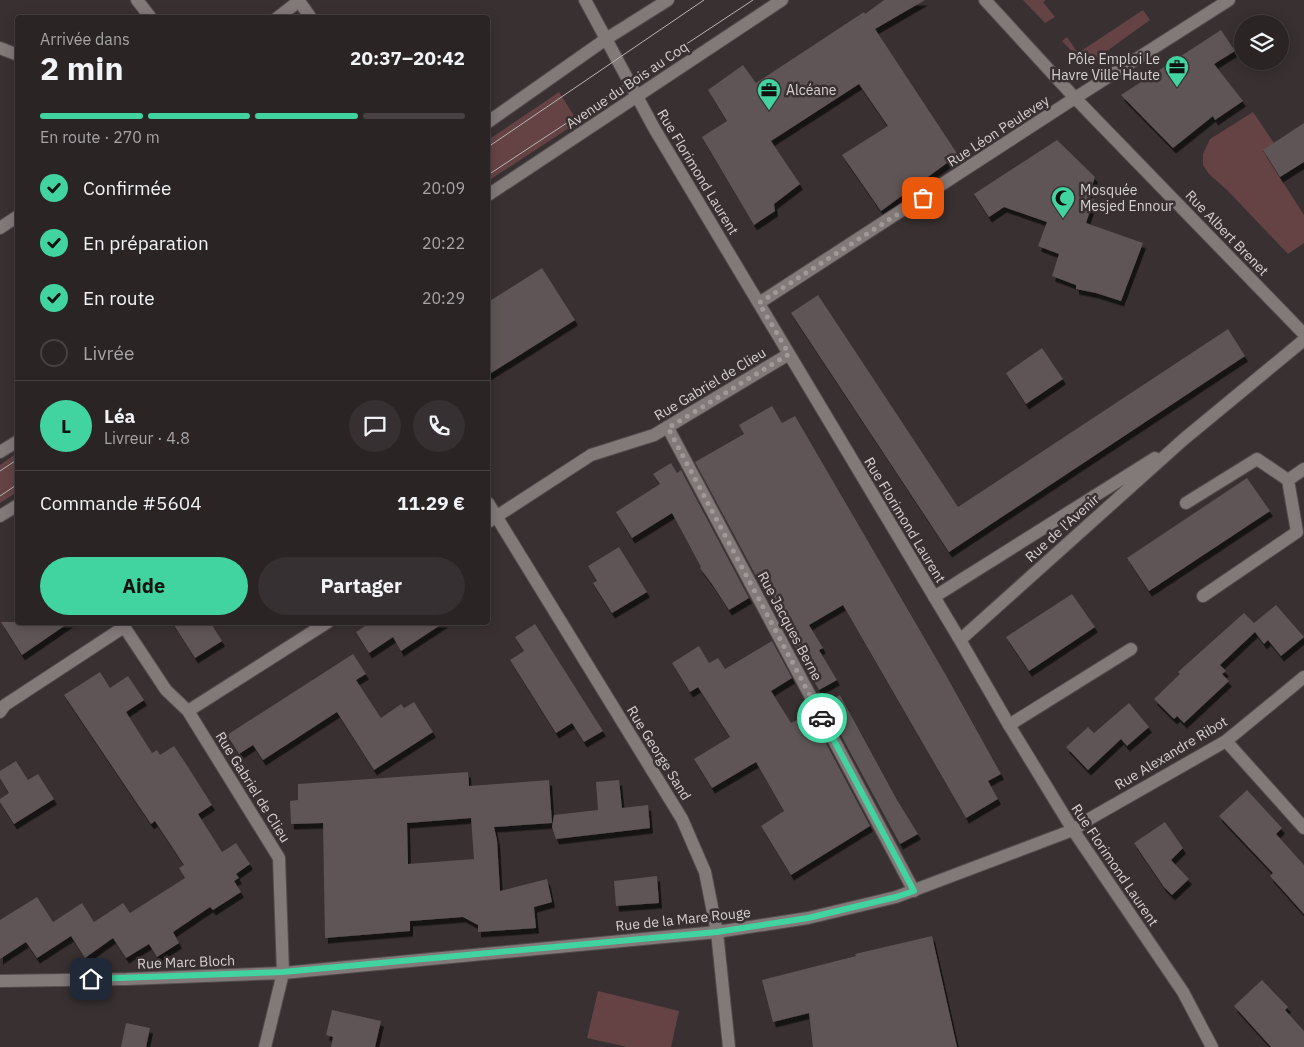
<!DOCTYPE html>
<html lang="fr">
<meta charset="utf-8">
<style>
body{margin:0;font-family:"IBM Plex Sans",sans-serif;background:#363032;color:#f1f3f6;height:100vh;display:flex;flex-direction:column;font-size:19px;white-space:nowrap}
*{box-sizing:border-box;margin:0}
p{font-size:16px;color:#a5a4a7}
.icon{flex:none;width:28px;height:28px;fill:none;stroke:currentColor;stroke-width:2;stroke-linecap:round;stroke-linejoin:round}
.map{position:relative;flex:1;overflow:hidden}
.side{position:absolute;left:15px;top:15px;width:475px;height:610px;display:flex;flex-direction:column;background:#2a2425;border-radius:5px;box-shadow:0 2px 12px #0003,0 0 0 1px #464142}
.side>*{flex:none}
.tools{position:absolute;left:1234px;top:15px;display:grid;gap:10px}
.tools a{display:grid;place-items:center;width:55px;height:55px;border-radius:50%;background:#2a2425;box-shadow:0 2px 12px #0003,0 0 0 1px #464142;font-size:25px}
.pin{position:absolute;display:grid;place-items:center;width:42px;height:42px;color:#fff;margin:-21px;border-radius:10px;box-shadow:0 2px 8px #0006}
.courier{position:absolute;display:grid;place-items:center;width:50px;height:50px;margin:-25px;border:4px solid #41d4a1;border-radius:50%;background:#fff;color:#222;box-shadow:0 1px 6px #0007}
.head em{font-style:normal;font-weight:700}
.head div{display:flex;flex-direction:column-reverse}
.head{display:flex;align-items:center;justify-content:space-between;height:85px;padding:0 25px}
h1{font-size:32px;font-weight:700;line-height:38px}
.bar{display:grid;grid-template-columns:repeat(4,1fr);gap:8px 5px;align-content:center;height:60px;padding:0 25px}
.bar i{height:6px;border-radius:4px;background:#464142}
.bar .active{background:#41d4a1}
.bar p{grid-column:span 4}
.line{display:flex;align-items:center;gap:12px;padding:0 25px;border-top:1px solid #464142}
.line div{flex:1}
.round{display:grid;place-items:center;flex:none;width:52px;height:52px;border-radius:26px;background:#363032}
ol{padding:0 25px;list-style:none}
li{display:flex;align-items:center;gap:15px;height:55px}
li p{margin-inline-start:auto}
li .icon{padding:5px;border-radius:50%;background:#41d4a1;color:#111;stroke-width:4}
li:last-child{color:#a5a4a7}
li i{width:28px;height:28px;border:2px solid #464142;border-radius:50%}
.cta{display:flex;gap:10px;margin-top:auto;padding:10px 25px}
.cta a{flex:1;height:58px;border-radius:30px;background:#41d4a1;color:#111;font-size:20px;font-weight:700;line-height:58px;text-align:center}
.cta a+a{background:#363032;color:#f1f3f6}
.map>svg:first-child{display:block}
.green{fill:#654345}
.building{fill:#5e5556;fill-rule:evenodd;filter:url(#shadow)}
.lines{fill:none;stroke-linecap:round;stroke-linejoin:round}
.lane-casing{stroke:#534c4c;stroke-width:14}
.street-casing{stroke:#534c4c;stroke-width:14}
.secondary-casing{stroke:#534c4c;stroke-width:14}
.lane{stroke:#827979;stroke-width:12}
.street{stroke:#827979;stroke-width:12}
.secondary{stroke:#827979;stroke-width:12}
.tram{stroke:#bab4b4;stroke-width:1}
.done{stroke:#9f9999;stroke-width:5;stroke-dasharray:0 9}
.route{stroke:#41d4a1;stroke-width:6}
.labels{text-anchor:middle;stroke-width:5;stroke-linejoin:round;paint-order:stroke}
.poi-label{font-size:14px;fill:#d6d1d1;stroke:#383031;text-anchor:start}
.street-label{font-size:14px;fill:#d6d1d1;stroke:#383031}
</style>
<div class="map">
<svg width="1304" height="1047" viewBox="0 0 1304 1047">
<defs>
<filter id="shadow"><feDropShadow dx="3" dy="5.5" stdDeviation="0" flood-color="#0009"/></filter>
</defs>
<rect width="100%" height="100%" fill="#383031"/>
<path class="green" d="M1023 0H1046L1043 2 1055 17 1045 23Z
M1143 10 1150 20 1086 66 1062 41 1067 37 1078 53Z
M559 92 578 122 488 181V140Z
M1253 112 1274 143 1263 151 1304 215V243L1288 254 1228 191 1209 174 1203 165V154L1210 139Z
M17 453V492L0 503V465Z
M598 991 679 1011 671 1047H627L587 1038Z"/>
<path class="building" d="M884 0H925L875 29 958 155 881 211 842 155 888 126 859 84 771 141 800 184 774 204 775 211 754 225 702 137 727 121 708 90 743 65 756 83 864 12 865 14Z
M1221 30 1235 51 1214 64 1243 101 1215 120 1213 116 1173 148 1121 95Z
M1304 123V162L1280 177 1263 150Z
M1057 140 1095 177 1088 197 1094 199 1086 223 1143 243 1121 301 1096 293 1076 289V285L1052 276 1059 254 1038 246 1047 222 1004 207 989 217 974 194Z
M542 268 575 320 488 375V302Z
M818 295 958 507 1228 329 1245 356 949 552 791 313Z
M1042 348 1063 379 1026 404 1006 373Z
M772 406 782 423 795 416 947 677 1001 774 988 781 998 799 966 818 843 605 809 625 823 648 819 650 837 680 819 690 786 632 792 628 768 586 763 589 695 462 744 434 739 425Z
M671 463 677 473 681 470 749 598 729 610 712 584 700 568 701 567 672 513 632 538 616 512 660 484 653 474Z
M1247 478 1270 511 1149 591 1127 558Z
M619 547 647 592 612 613 593 583 597 581 588 566Z
M1072 594 1095 627 1029 671 1006 637Z
M1276 605 1304 637 1281 656 1268 640 1264 644 1255 632 1220 665 1226 671 1222 674 1229 681 1184 723 1177 716 1174 719 1154 699 1180 674 1178 672 1235 621 1244 613 1254 623Z
M1 622H70L22 655Z
M172 622H210L222 641 195 658Z
M371 622H445L401 651 393 637 369 653 356 632Z
M535 624 603 731 584 742 572 723 556 733 510 660 524 651 515 637Z
M772 641 792 678 771 691 791 723 810 713 870 826 791 875 761 826 784 811 756 762 712 788 694 759 730 737 698 687 690 692 672 663 699 646 709 663 718 658 725 669Z
M353 654 366 674 356 680 381 718 401 704 404 708 414 702 433 732 374 770 337 712 263 760 253 745 239 754 227 735Z
M100 672 110 688 128 676 144 700 126 712 152 753 157 750 160 755 174 746 188 767 212 805 198 814 222 852 236 843 250 864 236 874 239 878 234 881 241 892 213 910 210 907 173 932 179 943 157 957 149 944 126 958 113 938 85 958 71 936 37 958 26 942 0 959V920L37 897 53 922 82 903 94 922 123 903 130 913 185 878 179 868 184 865 155 821 151 824 64 695Z
M840 695 897 800 918 834 900 844 824 704Z
M1129 703 1149 727 1127 746 1121 739 1088 770 1066 747 1088 727 1094 733Z
M16 761 28 780 38 774 54 799 14 824 0 802V799L9 793 0 778V771Z
M468 772 469 786 549 780 552 823 494 827 497 840 500 891 547 879 552 902 534 907 536 928 478 932V925L463 917 410 921V931L325 938 323 823 291 824 290 801 298 800V784ZM471 818 474 859 408 864 407 823Z
M619 780 622 808 648 805 650 828 556 839 552 827 554 815 598 810 596 782Z
M1247 790 1282 828 1276 834 1304 865V914L1270 876 1273 873 1219 816Z
M1165 822 1183 848 1171 860 1189 879 1172 895 1164 887 1134 843Z
M657 876 659 903 616 906 614 881Z
M932 936 957 1047H813L809 1013 773 1022 762 980 856 956 855 954Z
M1262 980 1288 1007 1285 1010 1304 1031V1047H1271L1234 1006Z
M332 1010 381 1021 375 1047H331L333 1037 326 1035Z
M126 1023 150 1028 146 1047H121Z"/>
<g class="lines">
<g class="lane-casing">
<path id="lane" d="M277 18 299 1 311 18
M668 428 914 891
M1186 503 1257 459 1288 480
M1203 596 1297 532 1288 480 1304 469
M1009 725 1131 649"/>
</g>
<g class="street-casing">
<path id="street" d="M137 0 151 18
M585 0 654 128 960 640 1009 725 1073 830 1183 992 1212 1047
M985 0 1075 98 1304 334
M0 48 18 55
M0 228 18 216
M759 303 1075 98 1229 0
M488 503 682 819 705 872 717 932 729 1047
M488 522 591 455 654 435 789 354
M934 597 1155 458
M121 622 166 690 188 711 279 858 283 973 265 1047
M960 640 1184 439 1304 340
M188 711 328 622
M0 712 5 705 124 627
M1226 741 1304 828
M0 981 127 979 283 973 717 932 808 918 896 897 1073 830 1091 818 1226 741 1304 677"/>
</g>
<g class="secondary-casing">
<path id="secondary" d="M488 122 606 39 668 0
M488 195 782 0
M0 452 18 441
M0 516 18 505"/>
</g>
<use href="#lane" class="lane"/>
<use href="#street" class="street"/>
<use href="#secondary" class="secondary"/>
<path class="tram" d="M488 147 704 0
M488 175 753 0
M0 471 18 459
M0 496 18 484"/>
</g>
<g class="lines">
<path class="done" d="M822 718 668 428 789 354 759 303 923 198"/>
<path class="route" d="M91 979 283 972 717 932 808 918 896 897 914 891 822 718"/>
</g>
<defs>
<g id="office-pin" transform="scale(1.25)"><path d="M0 17L-7.5 6A9.5 9.5 0 1 1 7.5 6Z" fill="#41d4a1" stroke="#383031"/><path d="M-6-3h4V-5.5h4V-3h4V5H-6ZM-1-4.5V-3h2v-1.5ZM-6 0V1H6V0Z" fill="#111"/></g>
<g id="mosque-pin" transform="scale(1.25)"><path d="M0 17L-7.5 6A9.5 9.5 0 1 1 7.5 6Z" fill="#41d4a1" stroke="#383031"/><path d="M3.5-4.9A6 6 0 1 0 3.5 4.9A5 5 0 1 1 3.5-4.9Z" fill="#111"/></g>
</defs>
<g fill-rule="evenodd">
<use href="#office-pin" x="1177" y="67"/>
<use href="#office-pin" x="769" y="90"/>
<use href="#mosque-pin" x="1063" y="198"/>
</g>
<g class="labels">
<g class="poi-label">
<text x="1160" y="64" text-anchor="end">Pôle Emploi Le<tspan x="1160" dy="16">Havre Ville Haute</tspan></text>
<text x="786" y="95">Alcéane</text>
<text x="1080" y="195">Mosquée<tspan x="1080" dy="16">Mesjed Ennour</tspan></text>
</g>
<g class="street-label">
<text transform="translate(627 85) rotate(-34)" y="5">Avenue du Bois au Coq</text>
<text transform="translate(998 131) rotate(-33)" y="5">Rue Léon Peulevey</text>
<text transform="translate(698 172) rotate(59)" y="5">Rue Florimond Laurent</text>
<text transform="translate(1227 233) rotate(46)" y="5">Rue Albert Brenet</text>
<text transform="translate(710 384) rotate(-31)" y="5">Rue Gabriel de Clieu</text>
<text transform="translate(905 520) rotate(59)" y="5">Rue Florimond Laurent</text>
<text transform="translate(1062 528) rotate(-42)" y="5">Rue de l'Avenir</text>
<text transform="translate(790 626) rotate(62)" y="5">Rue Jacques Berne</text>
<text transform="translate(659 753) rotate(58)" y="5">Rue George Sand</text>
<text transform="translate(1171 753) rotate(-31)" y="5">Rue Alexandre Ribot</text>
<text transform="translate(253 787) rotate(58)" y="5">Rue Gabriel de Clieu</text>
<text transform="translate(1115 865) rotate(56)" y="5">Rue Florimond Laurent</text>
<text transform="translate(683 919) rotate(-6)" y="5">Rue de la Mare Rouge</text>
<text transform="translate(186 962) rotate(-2)" y="5">Rue Marc Bloch</text>
</g>
</g>
</svg>
<div class="tools">
<a><svg class="icon" aria-label="layers" viewBox="0 0 24 24"><path d="M12 4l9 5-9 5-9-5zM3 14l9 5 9-5"/></svg></a>
</div>
<div class="pin" style="left:923px;top:198px;background:#ea580c"><svg class="icon" aria-label="bag" viewBox="0 0 24 24"><path d="M5 8h14l-1 12H6zM9 8a3 3 0 0 1 6 0"/></svg></div>
<div class="pin" style="left:91px;top:979px;background:#1f2937"><svg class="icon" aria-label="home" viewBox="0 0 24 24"><path d="M3 11l9-7 9 7M6 9v11h12V9"/></svg></div>
<div class="courier" style="left:822px;top:718px"><svg class="icon" aria-label="car" viewBox="0 0 24 24"><path d="M5 17H2v-5l4-1 3-4h7l3 4 3 1v5h-3M9 17h6M6 11h13"/><circle cx="7" cy="17" r="2"/><circle cx="17" cy="17" r="2"/></svg></div>
<section class="side">
<div class="head"><div><h1>2 min</h1><p>Arrivée dans</p></div><em>20:37–20:42</em></div>
<div class="bar"><i class="active"></i><i class="active"></i><i class="active"></i><i></i><p>En route · 270 m</p></div>
<ol>
<li><svg class="icon" aria-label="check" viewBox="0 0 24 24"><path d="M5 12l5 5 9-10"/></svg>Confirmée<p>20:09</p></li>
<li><svg class="icon" aria-label="check" viewBox="0 0 24 24"><path d="M5 12l5 5 9-10"/></svg>En préparation<p>20:22</p></li>
<li><svg class="icon" aria-label="check" viewBox="0 0 24 24"><path d="M5 12l5 5 9-10"/></svg>En route<p>20:29</p></li>
<li><i></i>Livrée</li>
</ol>
<div class="line" style="height:90px"><b class="round" style="background:#41d4a1;color:#111">L</b><div><b>Léa</b><p>Livreur · 4.8</p></div><a class="round"><svg class="icon" aria-label="chat" viewBox="0 0 24 24"><path d="M4 5h16v11H9l-5 4z"/></svg></a><a class="round"><svg class="icon" aria-label="phone" viewBox="0 0 24 24"><path d="M5 4h4l2 5-3 2q2 4 5 5l2-3 5 2v4C11 20 4 13 5 4z"/></svg></a></div>
<div class="line" style="height:65px"><div>Commande #5604</div><b>11.29 €</b></div>
<div class="cta"><a>Aide</a><a>Partager</a></div>
</section>
</div>
